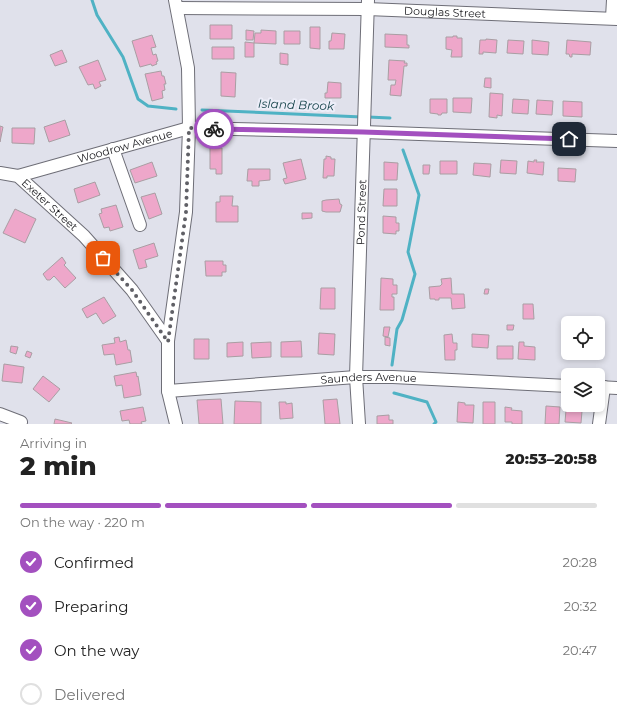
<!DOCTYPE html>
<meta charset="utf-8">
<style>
body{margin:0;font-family:Montserrat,sans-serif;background:#f6f6f6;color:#222;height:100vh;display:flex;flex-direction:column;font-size:15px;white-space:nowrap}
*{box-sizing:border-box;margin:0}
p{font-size:13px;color:#767676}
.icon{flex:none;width:22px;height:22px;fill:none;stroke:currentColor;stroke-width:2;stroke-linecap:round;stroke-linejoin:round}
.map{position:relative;height:424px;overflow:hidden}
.side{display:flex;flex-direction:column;background:#fff;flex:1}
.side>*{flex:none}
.controls{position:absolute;left:561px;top:316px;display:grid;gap:8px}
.controls a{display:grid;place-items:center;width:44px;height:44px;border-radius:6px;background:#fff;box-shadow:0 2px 6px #0003;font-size:20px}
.pin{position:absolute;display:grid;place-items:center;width:34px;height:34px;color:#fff;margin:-17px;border-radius:8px;box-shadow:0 2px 6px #0006}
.courier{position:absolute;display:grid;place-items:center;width:40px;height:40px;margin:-20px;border:3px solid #a350bf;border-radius:50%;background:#fff;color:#222;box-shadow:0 1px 5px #0007}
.summary em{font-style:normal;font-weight:800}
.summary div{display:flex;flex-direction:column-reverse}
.summary{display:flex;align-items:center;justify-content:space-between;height:68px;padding:0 20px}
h1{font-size:26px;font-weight:800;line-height:30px}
.bar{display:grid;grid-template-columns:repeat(4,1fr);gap:6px 4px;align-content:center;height:48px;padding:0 20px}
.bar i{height:5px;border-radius:3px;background:#e0e0e0}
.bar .current{background:#a350bf}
.bar p{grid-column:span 4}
ol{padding:0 20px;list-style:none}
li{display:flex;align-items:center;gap:12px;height:44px}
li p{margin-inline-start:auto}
li .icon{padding:4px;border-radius:50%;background:#a350bf;color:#fff;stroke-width:4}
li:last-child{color:#767676}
li i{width:22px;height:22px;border:2px solid #e0e0e0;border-radius:50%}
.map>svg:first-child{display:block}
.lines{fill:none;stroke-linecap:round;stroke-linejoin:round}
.stream{stroke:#4fb2c4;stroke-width:3}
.building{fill:#eea7ca;stroke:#a99ea3}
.minor-casing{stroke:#6e6e77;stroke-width:14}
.minor{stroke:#fff;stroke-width:12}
.done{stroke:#606066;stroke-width:4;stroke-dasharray:0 7.2}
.route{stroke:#a350bf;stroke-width:5}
.labels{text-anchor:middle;stroke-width:4;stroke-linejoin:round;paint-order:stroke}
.street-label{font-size:11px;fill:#1b1b1f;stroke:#edeef9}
.water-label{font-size:12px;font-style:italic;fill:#18454d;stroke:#edeef9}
</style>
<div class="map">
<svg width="617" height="424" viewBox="0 0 617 424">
<rect width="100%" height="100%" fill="#e0e1eb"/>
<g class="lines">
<path class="stream" d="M92 0 97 15 123 57 138 99 148 106 176 109
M202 110 362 117
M368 117 390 118
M392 365 397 329 402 320 415 274 408 252 419 195 403 150
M394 393 427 402 436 422 434 424"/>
</g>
<path class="building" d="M210 25H232V39H210Z
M310 27H320V49L310 48Z
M246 30 254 31 253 40H246Z
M261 30 276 31V44L254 43 255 33H261Z
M284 31H300V44H284Z
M332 33 345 34 344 49H329V41H331Z
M385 34 407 35V45H409V48L385 47Z
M152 35 156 47 151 48 153 55 156 54 158 61 156 62 157 64 152 66 151 64 140 67 132 41Z
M453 36H457V38H462V57H451L452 50 446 49V37H453Z
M486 39 497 40 496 53 483 52V54H479L480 40H486Z
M508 40 524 41 523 54 507 53Z
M532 40 549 42 548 55 532 54Z
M567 40 591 42 590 55 572 54V57H570L569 54H566Z
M245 42 254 43V57H245Z
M212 47H234V59H212Z
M62 50 67 62 55 66 50 55Z
M280 53 288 54V65L280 64Z
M98 60 106 80 99 82 101 86 95 89 93 84 88 85 79 67Z
M389 60 405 61 404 63H407V66H404L401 96 390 95 391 85H395L396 80H388Z
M161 71 162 76H164L166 84H164L165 90 162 91 163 98 152 101 145 74Z
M221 72 236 73 235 97 221 96Z
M485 78H491V88L484 87Z
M328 82 341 83V98H325V93H327Z
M490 93 503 94 502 116 497 115V118L489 117Z
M453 98H472L471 113 453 112Z
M430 99H447V113H442L441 115H438V114L430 113Z
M513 99 529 100 528 114 512 113Z
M537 100 553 101 552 115 536 114Z
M563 101 582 102V117L563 116Z
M65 120 70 135 49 142 44 127Z
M0 126 3 127 0 142Z
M12 128H35L34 144 12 143Z
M210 148H222V174H216V169H210Z
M326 156 331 157V159H335L334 176H327V178H323L324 159H326Z
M301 159 306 179 285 184 283 179 287 178 283 163Z
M501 160 517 161 516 174 500 173Z
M534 160H537L536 162H544L543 175 527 173 528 161 534 162Z
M440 161H457V174H440Z
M152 162 157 176 135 183 130 170Z
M384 162 398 163 397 180H384Z
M474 163 491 164 490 177 473 175Z
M423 165H430L429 174H423Z
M558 168 576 169 575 182 558 181Z
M248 169H270V180L259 181V186H252V181H247Z
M95 182 100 195 78 203 74 189Z
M384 189H397V206H383Z
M155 193 162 214 149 219 141 197Z
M220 196H233L232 206H238V222H216V202H220Z
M339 199 340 204 342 205 340 212H326L322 211V201L326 200Z
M116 205 123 227 110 231 109 227 104 228 99 214 102 213 101 209Z
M15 209 36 219 25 243 3 233Z
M302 213H312V218L302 219Z
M383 216 396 217V223H399V231H396V234L383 233Z
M154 243 158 256 145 260 147 267 139 269 133 250Z
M62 257 66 263 64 265 76 278 65 288 54 276 50 280H47L43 274Z
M205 261H223V265H226V272H222V276H206Z
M381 278 393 279V285H397V294H392V297H394V310H380Z
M451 278 452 294H464L465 308 452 309 451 298H439V300H435V299H430L429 287 440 286 442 284 441 279Z
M321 288H335V309H320Z
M485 289H489L488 294H484Z
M104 297 116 316 103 324 96 313 87 318 82 309Z
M523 304H533L534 319H523Z
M507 325H514L513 330H507Z
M384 327H390L388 337 383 336Z
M319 333 335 334 334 355 318 354Z
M452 334 453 343H457V350H455V360H445L444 335Z
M472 334 489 335 488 348 472 347Z
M119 337 120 342 126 340 128 350H130L132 362 116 365 114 354 104 355 102 345 115 343 114 338Z
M385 337 390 338V346L385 345Z
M194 339H209V359H194Z
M301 341 302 357H281V342Z
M243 342V356L227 357V343Z
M271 342V357L252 358 251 343Z
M519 342H524V346L535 347V360L518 359Z
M11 346 18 347 16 354 10 352Z
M497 346H513V359H497Z
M27 351 32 353 30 358 25 356Z
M4 364 24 367 22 383 2 381Z
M136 372 137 377 138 376 141 395 124 398 122 385 116 386 114 376Z
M43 376 60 389 49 402 33 389Z
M221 399 223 424H199L197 400Z
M337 399 340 424H325L323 400Z
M235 401 261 402V424H234Z
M279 402H286V404L292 403 293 418 280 419Z
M458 402 465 403V405H474L473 423 457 422Z
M483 402H495V424H483Z
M546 406 560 407 559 424H545Z
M143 407 146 421 141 422 142 424H130L129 420 122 421 120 411Z
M505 407 512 408 511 410 522 411V424H512V422H505Z
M566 410 582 411 581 423 565 422Z
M389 415V420H393V424H377V416Z
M55 419 72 423 71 424H54Z"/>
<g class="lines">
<g class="minor-casing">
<g id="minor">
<path d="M175 0 188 68 189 128 186 212 168 341V391L176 424"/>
<path id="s1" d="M177 8 367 9 617 19"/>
<path d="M612 18 613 0"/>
<path d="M113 149 140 225"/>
<path id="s2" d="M0 173 18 176 84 236 132 290 168 341"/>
<path id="s3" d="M18 176 189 128 363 132 617 141"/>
<path d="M598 387 617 388"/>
<path id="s4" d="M168 391 356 377H393L568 386"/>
<path d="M0 414 21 422 20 424"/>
<path id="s5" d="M359 424 356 377 368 0"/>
<path d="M599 424 604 387"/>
</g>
</g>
<use href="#minor" class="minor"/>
</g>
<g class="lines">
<path class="done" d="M103 258 132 290 168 342 186 212 189 128 214 129"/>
<path class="route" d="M214 129 363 132 569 139"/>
</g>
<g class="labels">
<g class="street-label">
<text dy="4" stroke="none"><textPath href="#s1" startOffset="268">Douglas Street</textPath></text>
<text dy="4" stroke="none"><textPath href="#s3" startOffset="111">Woodrow Avenue</textPath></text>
<text dy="4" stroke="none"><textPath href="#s2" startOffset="61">Exeter Street</textPath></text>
<text dy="4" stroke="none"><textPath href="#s5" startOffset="212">Pond Street</textPath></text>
<text dy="4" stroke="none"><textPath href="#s4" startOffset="201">Saunders Avenue</textPath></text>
</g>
<g class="water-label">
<text transform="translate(296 105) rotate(2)" y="4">Island Brook</text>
</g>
</g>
</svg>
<div class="controls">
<a><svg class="icon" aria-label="locate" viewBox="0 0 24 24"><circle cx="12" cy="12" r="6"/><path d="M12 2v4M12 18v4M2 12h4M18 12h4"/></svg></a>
<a><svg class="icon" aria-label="layers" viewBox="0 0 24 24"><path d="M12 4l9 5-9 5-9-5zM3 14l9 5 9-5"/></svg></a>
</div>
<div class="pin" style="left:103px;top:258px;background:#ea580c"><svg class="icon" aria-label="bag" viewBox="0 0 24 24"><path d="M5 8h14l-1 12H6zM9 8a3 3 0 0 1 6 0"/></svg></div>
<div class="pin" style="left:569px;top:139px;background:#1f2937"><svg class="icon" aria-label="home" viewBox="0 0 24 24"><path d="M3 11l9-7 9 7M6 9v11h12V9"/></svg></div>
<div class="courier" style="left:214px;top:129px"><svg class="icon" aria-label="bike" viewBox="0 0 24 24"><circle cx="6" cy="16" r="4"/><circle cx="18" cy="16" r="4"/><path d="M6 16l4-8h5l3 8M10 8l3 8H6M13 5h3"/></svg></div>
</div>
<section class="side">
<div class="summary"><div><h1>2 min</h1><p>Arriving in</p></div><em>20:53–20:58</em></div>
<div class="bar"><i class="current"></i><i class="current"></i><i class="current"></i><i></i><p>On the way · 220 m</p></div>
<ol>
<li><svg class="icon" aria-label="check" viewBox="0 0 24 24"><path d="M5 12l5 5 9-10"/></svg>Confirmed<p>20:28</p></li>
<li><svg class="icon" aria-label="check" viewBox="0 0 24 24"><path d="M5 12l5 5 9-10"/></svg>Preparing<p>20:32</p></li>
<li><svg class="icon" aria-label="check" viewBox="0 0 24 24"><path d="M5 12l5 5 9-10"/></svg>On the way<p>20:47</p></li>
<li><i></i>Delivered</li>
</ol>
</section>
